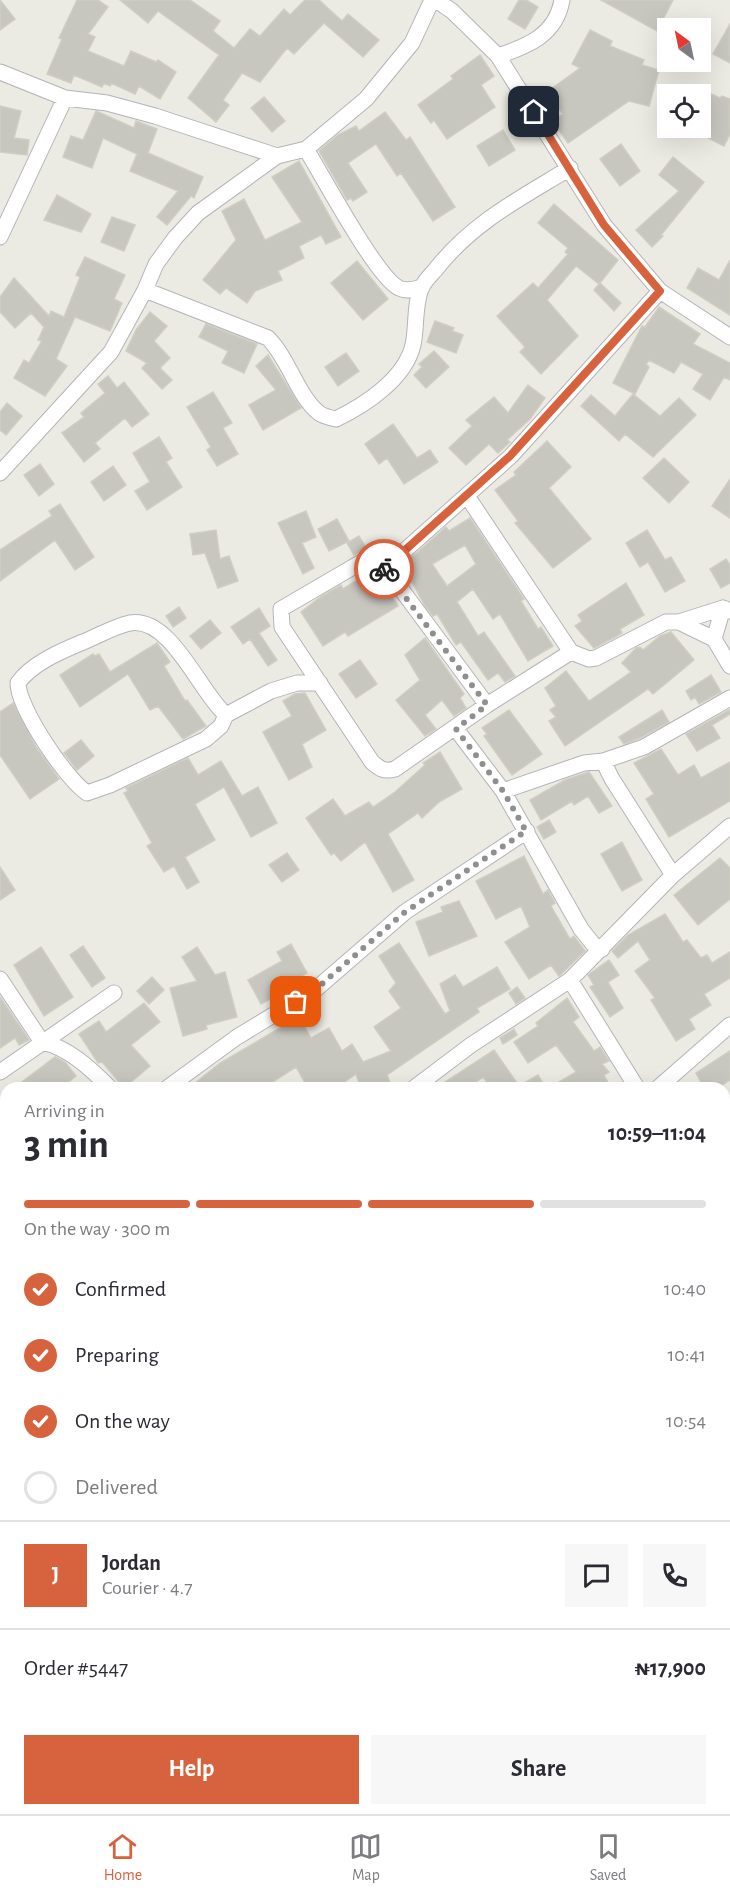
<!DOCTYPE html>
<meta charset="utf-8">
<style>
body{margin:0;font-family:"Alegreya Sans",sans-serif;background:#f7f7f7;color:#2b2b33;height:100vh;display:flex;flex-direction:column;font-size:22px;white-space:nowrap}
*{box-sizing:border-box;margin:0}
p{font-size:20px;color:#7c7c81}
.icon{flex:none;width:33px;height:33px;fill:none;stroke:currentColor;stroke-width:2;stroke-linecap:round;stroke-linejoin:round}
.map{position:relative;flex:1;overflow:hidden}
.drawer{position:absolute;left:0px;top:1082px;width:730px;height:734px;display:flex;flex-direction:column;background:#fff;border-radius:18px 18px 0 0;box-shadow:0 6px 24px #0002}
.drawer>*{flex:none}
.needle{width:39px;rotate:327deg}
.tools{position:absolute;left:657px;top:18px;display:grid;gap:12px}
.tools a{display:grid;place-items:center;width:54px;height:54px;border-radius:0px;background:#fff;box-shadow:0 6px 24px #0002;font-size:30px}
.pin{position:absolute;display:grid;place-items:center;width:51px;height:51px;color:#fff;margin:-26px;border-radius:12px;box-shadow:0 3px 9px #0006}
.courier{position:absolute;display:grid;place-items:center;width:60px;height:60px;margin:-30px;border:4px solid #d7633e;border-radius:50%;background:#fff;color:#222;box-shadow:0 2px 8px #0007}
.summary em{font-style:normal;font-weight:700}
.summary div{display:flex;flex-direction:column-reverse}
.summary{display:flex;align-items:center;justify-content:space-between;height:102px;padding:0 24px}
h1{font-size:39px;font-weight:700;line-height:45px}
.bar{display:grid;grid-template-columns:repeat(4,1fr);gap:9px 6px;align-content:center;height:72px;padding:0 24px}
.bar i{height:8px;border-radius:4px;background:#e1e1e2}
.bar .active{background:#d7633e}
.bar p{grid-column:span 4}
.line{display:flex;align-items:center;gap:15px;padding:0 24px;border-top:2px solid #e1e1e2}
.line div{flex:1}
.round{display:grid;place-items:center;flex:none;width:63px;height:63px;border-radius:0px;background:#f7f7f7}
ol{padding:0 24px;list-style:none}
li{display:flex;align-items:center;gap:18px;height:66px}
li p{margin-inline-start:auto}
li .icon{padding:6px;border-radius:50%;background:#d7633e;color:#fff;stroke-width:4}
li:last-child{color:#7c7c81}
li i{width:33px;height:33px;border:3px solid #e1e1e2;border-radius:50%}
.primary-button{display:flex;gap:12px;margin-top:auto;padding:12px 24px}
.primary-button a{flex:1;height:69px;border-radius:0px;background:#d7633e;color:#fff;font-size:24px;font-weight:700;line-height:69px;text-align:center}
.primary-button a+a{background:#f7f7f7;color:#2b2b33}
.tabs{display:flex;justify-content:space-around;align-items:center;height:84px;border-top:2px solid #e1e1e2;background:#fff;font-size:16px;color:#7c7c81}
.tabs a{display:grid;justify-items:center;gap:3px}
.tabs .active{color:#d7633e}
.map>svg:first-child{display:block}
.building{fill:#c7c6bf;stroke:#d0cec2;stroke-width:1.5;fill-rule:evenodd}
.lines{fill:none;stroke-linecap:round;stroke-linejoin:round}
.minor-casing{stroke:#b3b4b9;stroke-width:17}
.minor{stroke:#fff;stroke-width:15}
.done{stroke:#8e8f8f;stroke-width:6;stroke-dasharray:0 10.8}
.route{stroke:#d7633e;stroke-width:8}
</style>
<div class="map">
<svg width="730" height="1814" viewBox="0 0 730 1814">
<rect width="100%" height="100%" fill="#ecebe3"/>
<path class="building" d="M0 0 15 19 0 30Z
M77 0H98L108 7 88 34 95 37 88 51 124 66 131 51 156 62 158 60 176 72 160 99 139 86 135 94 111 83 110 86 104 83 102 87 74 75 71 83 47 74 62 39 59 38Z
M120 0H190L220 21 213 31 234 48 250 29 260 36 284 9 290 15 305 0H319L342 21 348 14 379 40 363 57 324 23 294 54 287 48 260 82 242 73 223 100 229 105 216 122 188 98 219 55 158 11 148 23Z
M519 0H526L538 7 525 29 508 19Z
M601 0H673L657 31Z
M730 24V63L713 54Z
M590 30 612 41 610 46 644 60 642 65 659 70 649 106 629 101 568 143 552 121 563 114 547 92 580 68 572 64Z
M480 55 494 76 481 85 495 107 447 139 434 120 431 123 418 105 453 79 451 76Z
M700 89 720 98 722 96 730 99V134L724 146 702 135 707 125 700 122Z
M264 97 285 121 272 132 251 108Z
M0 106 21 111 14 138 29 140 27 155 0 152Z
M96 111 134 128 136 121 157 129 148 153 203 177 194 198 191 196 167 225 157 217 178 191 130 171 137 154 103 138 92 168 63 157 71 136 83 140Z
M385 112 406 140 410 137 455 207 433 221 401 173 397 176 376 144 348 163 367 192 353 201 351 198 347 200 319 151 338 135 356 126 359 131Z
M503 130 515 150 489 166 477 146Z
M621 144 640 171 620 186 600 159Z
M673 157 704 182 661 235 663 236 652 247 636 230 679 191 659 175Z
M299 161 341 237 326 244 321 235 299 246 304 258 278 271 282 280 255 291 247 303 226 288 220 294 203 280 236 240 222 211 244 199 265 240 302 222 272 177Z
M57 195 91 214 81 232 44 220Z
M554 204 618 260 600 283 621 303 614 311 594 290 599 284 576 266 547 300 578 336 541 374 520 352 525 347 497 316 533 283 538 288 568 254 565 252 568 248 538 223Z
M112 217 135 225 124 251 101 242Z
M85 257 125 275 114 299 122 303 110 331 75 317 56 359 67 366 45 396 14 378 24 360 29 363 42 341 38 340 44 327 31 313 15 328 0 312V297L14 278 49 316 51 311 64 317 80 277 76 275Z
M730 260V315L687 288 698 268 719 280Z
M357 261 388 299 363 320 331 283Z
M659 307 700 334 693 344 730 363V380L724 377 710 400 693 389 703 374 681 362 674 373 649 360 646 364 649 367 635 394 613 383 642 326 645 327Z
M150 312 167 326 154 341 170 358 160 368 172 380 162 389 142 368 147 363 126 351 136 330Z
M435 321 454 328 452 331 463 335 456 353 427 342Z
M206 324 257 344 244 373 222 363 228 351 199 337Z
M434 351 449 367 426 388 414 375 422 367 419 364Z
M346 353 359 371 338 386 325 367Z
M268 355 301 408 263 430 249 405 276 390 256 366Z
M108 376 117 388 124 382 149 414 132 427 125 418 95 443 100 449 84 462 62 433 84 417 81 413 105 393 98 384Z
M528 385 545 398 530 419 507 440 510 442 498 453 489 444 466 465 449 448 472 426 466 420 494 397 508 413Z
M213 392 232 423 223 428 238 454 217 466 207 450 211 447 187 407Z
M633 394 660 416 679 398 696 415 653 457 625 434 619 441 581 406 591 395 615 416Z
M7 403 22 416 6 435 0 430V412Z
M393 424 417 458 430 450 438 462 404 484 387 458 379 464 365 444Z
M159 437 172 458 166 462 182 487 147 510 135 491 150 482 133 453Z
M547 441 571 467 549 488 591 539 553 568 515 523 518 521 495 490 516 475 514 472Z
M664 458 689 482 669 503 643 478Z
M40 464 54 484 39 496 24 475Z
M113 466 126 485 104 501 91 482Z
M730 479V518L712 506Z
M60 504 94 557 75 570 55 540 0 581V550L52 516 49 511Z
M306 511 316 537 302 543 314 568 303 574 278 523Z
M470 518 524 599 521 601 538 629 541 627 553 646 528 661 500 614 493 619 473 589 457 602 478 636 484 632 515 676 505 682 498 673 488 680 461 642 456 645 437 614 433 616 425 606 403 565 446 527 449 531ZM465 545 476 564 447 586 432 564Z
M337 519 349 541 329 551 318 529Z
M216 530 220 559 229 556 238 581 218 588 205 553 193 555 190 534Z
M647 530 665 560 671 557 685 581 665 592 648 562 640 567 626 543Z
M359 536 366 548 354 555 347 543Z
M726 559 730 565V583L721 588 710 569Z
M372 571 380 578 398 606 348 636 345 632 323 646 301 612 322 596 341 585 343 589Z
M626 583 644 615 620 629 622 633 615 637 594 648 575 626 582 621 578 615Z
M179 607 186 618 173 627 166 616Z
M259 608 270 626 259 633 277 660 268 666 250 639 243 644 231 627Z
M210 620 221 633 201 649 190 636Z
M671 632 694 660 653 694 648 689 565 746 549 721 556 717 550 710 556 706 545 688 566 671 589 701 631 672 622 663 636 648 640 647 643 650 660 636Z
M425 638 464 694 460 698 466 708 454 716 442 700 425 715 436 729 425 736 396 700 420 680 405 655Z
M157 643 170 662 164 666 185 701 187 700 206 726 183 739 158 706 150 710 128 674 80 707 60 675 93 654 95 656 99 654 110 672Z
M360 660 377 684 356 698 339 674Z
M711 675 721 692 699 704 695 697 691 700 686 691Z
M305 693 326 730 302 744 312 767 289 780 263 732 292 716 283 701 295 694Z
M13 703 36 747 59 779 30 799 0 755V712Z
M509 710 542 754 512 775 484 736 487 734 482 728Z
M662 710 669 722 640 738 624 744 619 737Z
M729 710 730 714 712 725 720 738 697 751 686 734Z
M81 740 94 756 77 770 64 753Z
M661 749 678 775 694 765 701 778 730 762V801L669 837 646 799 654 794 634 763Z
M440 752 462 789 439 802 422 818 418 813 388 834 414 880 393 892 365 842 341 861 334 853 331 855 306 818 333 799 345 816 369 802 373 807 395 792 425 765 423 763Z
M188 758 198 775 221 761 242 796 258 787 277 823 251 837 224 787 195 804 215 840 185 857 199 882 187 889 174 866 164 872 147 846 152 843 124 793 128 791 126 788Z
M589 772 612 806 599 813 588 796 574 805 572 801 541 820 530 800 565 780Z
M549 820 556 832 544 839 537 827Z
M622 842 642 880 622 891 601 854Z
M287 853 299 870 282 882 269 865Z
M524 856 543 894 548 890 555 903 551 906 570 939 574 936 585 951 559 976 551 965 529 979 505 942 530 927 521 906 496 919 476 881Z
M720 858 730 868V899L698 925 674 895Z
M0 867 15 890 0 900Z
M459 901 477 936 429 956 416 922 443 912 441 907Z
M665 914 683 942 687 940 701 958 707 955 712 963 730 952V978L704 994 711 1005 689 1019 695 1029 676 1041 651 1000 655 998 635 971 650 960 638 941 618 958 612 951 628 935Z
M399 943 445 1014 450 1011 440 984 455 975 463 987 497 967 510 989 477 1008 479 1012 387 1075 392 1088H361L356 1074 336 1088H308L296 1067 263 1088H189L220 1063 299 1017 311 1038 329 1028 342 1051 352 1044 363 1062 391 1051 374 1027 401 1008 389 991 396 983 379 956Z
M291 944 307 973 278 990 280 994 261 1004 248 980 282 961 277 952Z
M83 946 105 978 92 987 70 955Z
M41 947 73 997 44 1016 14 965Z
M197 947 215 975 225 972 237 1017 206 1025 207 1029 183 1036 170 988 197 981 182 957Z
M609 960 619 975 608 982 623 1008 610 1017 590 987 594 985 588 975Z
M152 977 164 990 149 1004 137 991Z
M517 987 525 998 516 1004 509 993Z
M0 997 29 1040 19 1045 15 1038 0 1048Z
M567 998 579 1017 573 1022 594 1051 600 1047 609 1061 602 1064 609 1072 604 1075 611 1088H549L576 1072 556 1045 528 1063 514 1042 538 1026 536 1023Z
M144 1003 160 1022 131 1045 150 1066 124 1088 102 1062 98 1063 79 1034 99 1021 106 1032Z
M514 1029 517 1035 503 1044 500 1038Z
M494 1050 519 1086 538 1075 546 1088H491L483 1077 468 1088H436Z
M730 1051V1080L717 1088H704L696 1073Z
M55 1057 65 1062 76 1076 61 1088H14Z"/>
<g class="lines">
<g class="minor-casing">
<path id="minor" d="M436 0 452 11 498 56 604 225 660 291 730 337
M498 56C528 46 556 35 562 0
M0 72 65 98 107 103 155 116 277 156
M306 149C322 175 377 278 399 288 407 292 415 289 422 287
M0 237 65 98
M145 290 268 338C289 359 297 395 319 413 323 416 331 418 336 419 365 405 405 379 413 345 417 327 414 303 422 287 425 280 432 274 436 269 473 222 521 198 570 168
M0 473 111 352 145 290 156 264 175 238 198 213 277 156 306 149 366 99 412 43 432 0
M467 496 571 652
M384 569 511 456 660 291
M723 608 714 639 730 666
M679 622 723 608 730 611
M487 705 381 562 365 560 281 609 282 627 372 762C380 769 384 772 395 769L487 705 571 652 589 659 596 658 666 622H679L714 639
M226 715C200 693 171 616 130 623 115 626 98 636 83 642 61 651 31 664 18 683 18 708 66 779 87 793L110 785 206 739 221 726 226 715 271 691 297 683H320
M456 729 503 791 581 929 593 944 602 949
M603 761 644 747 730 698
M503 791 584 763 603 761 612 779 673 875
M0 979 42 1042C69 1048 90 1068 110 1088
M570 980 637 1088
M0 1072 114 993
M167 1088 237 1037 316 989 405 912 527 831
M414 1088 471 1045 570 980 673 875 730 826
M658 1088 730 1025
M0 1151 6 1156
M0 1252 6 1245
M724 1487 730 1492
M0 1488 6 1480
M724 1557 730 1552
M724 1734 730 1730
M133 1809 140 1814
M418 1814 425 1809
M626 1814 632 1809"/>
</g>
<use href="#minor" class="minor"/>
</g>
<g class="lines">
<path class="done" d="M296 1002 316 989 405 912 526 831 503 791 456 729 487 705 384 569"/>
<path class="route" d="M384 569 510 456 660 291 604 225 534 112"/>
</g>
</svg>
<div class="tools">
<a><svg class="needle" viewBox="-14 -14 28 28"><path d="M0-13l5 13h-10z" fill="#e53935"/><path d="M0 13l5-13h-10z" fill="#7c7c81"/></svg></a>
<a><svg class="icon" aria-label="locate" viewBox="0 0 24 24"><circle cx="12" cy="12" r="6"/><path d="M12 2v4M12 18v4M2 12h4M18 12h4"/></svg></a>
</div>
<div class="pin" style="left:296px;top:1002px;background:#ea580c"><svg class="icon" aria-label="bag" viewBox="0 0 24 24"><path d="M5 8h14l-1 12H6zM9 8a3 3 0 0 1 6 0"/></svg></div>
<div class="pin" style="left:534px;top:112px;background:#1f2937"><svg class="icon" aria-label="home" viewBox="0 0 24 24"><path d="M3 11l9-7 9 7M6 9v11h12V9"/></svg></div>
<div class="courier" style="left:384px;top:569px"><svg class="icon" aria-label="bike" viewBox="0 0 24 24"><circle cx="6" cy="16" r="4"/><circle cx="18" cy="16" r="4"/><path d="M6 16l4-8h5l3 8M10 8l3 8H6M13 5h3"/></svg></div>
<section class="drawer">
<div class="summary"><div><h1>3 min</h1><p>Arriving in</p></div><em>10:59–11:04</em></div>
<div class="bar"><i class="active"></i><i class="active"></i><i class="active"></i><i></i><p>On the way · 300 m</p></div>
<ol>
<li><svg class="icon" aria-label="check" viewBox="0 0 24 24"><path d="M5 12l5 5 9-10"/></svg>Confirmed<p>10:40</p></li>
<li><svg class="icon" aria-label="check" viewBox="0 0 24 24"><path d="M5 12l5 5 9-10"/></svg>Preparing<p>10:41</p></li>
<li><svg class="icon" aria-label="check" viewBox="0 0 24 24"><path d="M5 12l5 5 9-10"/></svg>On the way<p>10:54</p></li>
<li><i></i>Delivered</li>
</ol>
<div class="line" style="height:108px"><b class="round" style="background:#d7633e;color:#fff">J</b><div><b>Jordan</b><p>Courier · 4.7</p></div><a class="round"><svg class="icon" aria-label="chat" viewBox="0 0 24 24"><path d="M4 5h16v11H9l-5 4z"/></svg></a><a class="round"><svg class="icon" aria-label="phone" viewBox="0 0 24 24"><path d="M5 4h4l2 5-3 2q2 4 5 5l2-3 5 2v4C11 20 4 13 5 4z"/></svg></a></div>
<div class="line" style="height:78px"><div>Order #5447</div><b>₦17,900</b></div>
<div class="primary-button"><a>Help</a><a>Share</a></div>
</section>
</div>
<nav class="tabs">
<a class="active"><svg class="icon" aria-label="home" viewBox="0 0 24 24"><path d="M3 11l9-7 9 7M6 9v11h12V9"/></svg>Home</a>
<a><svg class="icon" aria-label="map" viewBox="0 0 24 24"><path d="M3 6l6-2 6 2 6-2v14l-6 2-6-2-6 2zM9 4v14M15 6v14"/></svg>Map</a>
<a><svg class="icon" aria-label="saved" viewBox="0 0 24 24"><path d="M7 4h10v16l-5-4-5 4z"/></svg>Saved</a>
</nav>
